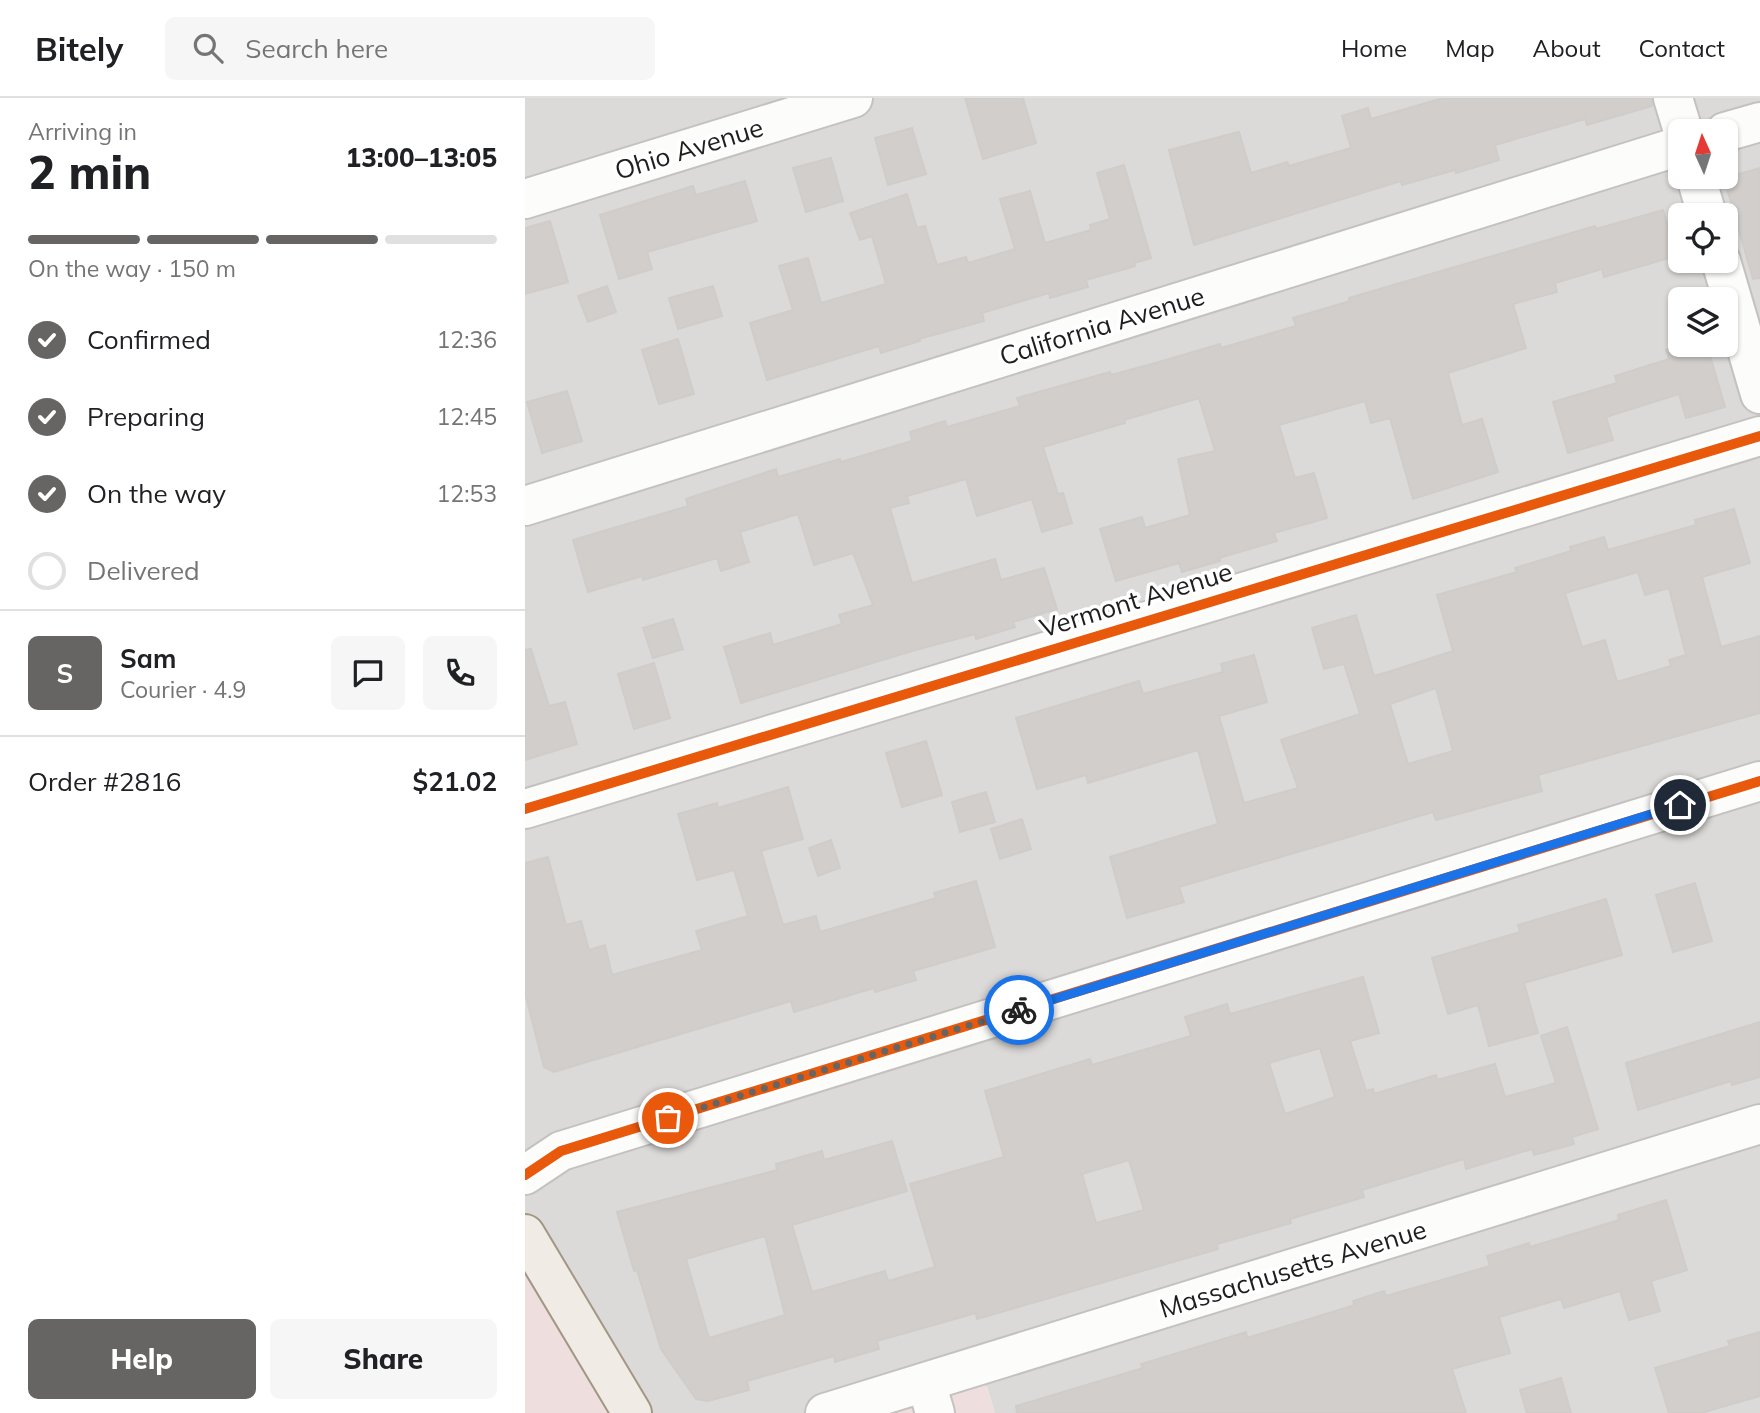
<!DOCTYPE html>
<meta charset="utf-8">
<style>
body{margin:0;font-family:Mulish,sans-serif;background:#f6f6f6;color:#202124;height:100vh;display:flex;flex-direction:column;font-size:26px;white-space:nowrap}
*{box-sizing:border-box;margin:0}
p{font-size:23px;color:#757577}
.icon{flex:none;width:38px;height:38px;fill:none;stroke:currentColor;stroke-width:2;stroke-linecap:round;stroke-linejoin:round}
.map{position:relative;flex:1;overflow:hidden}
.details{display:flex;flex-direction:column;background:#fff;width:525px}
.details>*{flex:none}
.needle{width:46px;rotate:357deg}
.tools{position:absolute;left:1143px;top:21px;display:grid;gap:14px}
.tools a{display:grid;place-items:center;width:70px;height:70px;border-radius:10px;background:#fff;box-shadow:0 2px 5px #0004;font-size:35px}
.pin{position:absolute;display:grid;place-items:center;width:60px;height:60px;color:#fff;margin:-30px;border:4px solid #fff;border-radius:50%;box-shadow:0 2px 7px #0007}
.courier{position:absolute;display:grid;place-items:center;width:70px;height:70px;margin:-35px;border:5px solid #1a73e8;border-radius:50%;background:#fff;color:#222;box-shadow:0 2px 9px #0007}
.summary em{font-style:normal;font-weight:800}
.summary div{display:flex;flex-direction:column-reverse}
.summary{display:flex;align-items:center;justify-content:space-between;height:119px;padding:0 28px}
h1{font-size:46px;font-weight:800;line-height:52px}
.bar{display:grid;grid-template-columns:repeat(4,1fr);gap:10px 7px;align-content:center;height:84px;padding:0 28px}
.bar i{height:9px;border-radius:5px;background:#e0e0e0}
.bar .selected{background:#666564}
.bar p{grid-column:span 4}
.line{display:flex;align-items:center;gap:18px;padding:0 28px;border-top:2px solid #e0e0e0}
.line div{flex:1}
.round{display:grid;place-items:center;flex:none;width:74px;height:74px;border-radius:10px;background:#f6f6f6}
ol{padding:0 28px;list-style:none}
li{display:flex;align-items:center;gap:21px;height:77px}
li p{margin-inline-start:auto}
li .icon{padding:7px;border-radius:50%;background:#666564;color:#fff;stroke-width:4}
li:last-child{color:#757577}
li i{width:38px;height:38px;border:4px solid #e0e0e0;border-radius:50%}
.action{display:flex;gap:14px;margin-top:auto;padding:14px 28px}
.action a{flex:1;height:80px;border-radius:10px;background:#666564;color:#fff;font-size:28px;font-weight:800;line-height:80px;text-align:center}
.action a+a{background:#f6f6f6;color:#202124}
header{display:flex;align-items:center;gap:42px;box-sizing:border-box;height:98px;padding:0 35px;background:#fff;border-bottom:2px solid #e0e0e0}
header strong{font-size:33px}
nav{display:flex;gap:38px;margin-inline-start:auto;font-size:24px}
.search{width:490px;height:63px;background:#f6f6f6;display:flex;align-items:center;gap:18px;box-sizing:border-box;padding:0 24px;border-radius:10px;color:#757577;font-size:26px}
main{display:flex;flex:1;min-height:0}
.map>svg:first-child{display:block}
.residential{fill:#dcdad9;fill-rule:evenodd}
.commercial{fill:#eedede}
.building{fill:#d2cecc;stroke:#d0ccc9;stroke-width:2;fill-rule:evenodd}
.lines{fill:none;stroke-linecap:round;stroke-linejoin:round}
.minor-casing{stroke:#c4c2c1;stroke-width:42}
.major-casing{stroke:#a29685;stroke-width:42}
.minor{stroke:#fcfcfb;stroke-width:38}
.major{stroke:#f0ebe5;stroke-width:38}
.cycleway-casing{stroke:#fff;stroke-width:15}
.cycleway{stroke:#e8590c;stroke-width:10}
.done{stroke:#666564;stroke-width:7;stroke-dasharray:0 12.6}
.route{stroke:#1a73e8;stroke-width:9}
.labels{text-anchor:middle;stroke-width:7;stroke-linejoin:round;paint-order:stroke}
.street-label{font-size:26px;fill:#1e1e1e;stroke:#fff}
</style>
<header>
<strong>Bitely</strong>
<div class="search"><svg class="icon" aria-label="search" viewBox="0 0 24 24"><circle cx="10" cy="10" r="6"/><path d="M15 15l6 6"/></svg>Search here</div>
<nav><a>Home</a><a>Map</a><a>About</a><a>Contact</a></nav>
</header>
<main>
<section class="details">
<div class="summary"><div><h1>2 min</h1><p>Arriving in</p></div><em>13:00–13:05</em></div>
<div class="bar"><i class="selected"></i><i class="selected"></i><i class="selected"></i><i></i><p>On the way · 150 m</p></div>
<ol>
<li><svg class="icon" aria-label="check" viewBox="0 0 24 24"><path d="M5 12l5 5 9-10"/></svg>Confirmed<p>12:36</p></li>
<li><svg class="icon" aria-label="check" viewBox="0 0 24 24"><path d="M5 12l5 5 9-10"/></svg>Preparing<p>12:45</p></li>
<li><svg class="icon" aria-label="check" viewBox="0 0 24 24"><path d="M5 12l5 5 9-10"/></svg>On the way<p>12:53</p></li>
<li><i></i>Delivered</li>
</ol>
<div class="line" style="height:126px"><b class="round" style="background:#666564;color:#fff">S</b><div><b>Sam</b><p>Courier · 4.9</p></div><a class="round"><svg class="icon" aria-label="chat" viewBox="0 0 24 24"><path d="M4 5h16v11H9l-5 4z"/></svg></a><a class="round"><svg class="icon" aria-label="phone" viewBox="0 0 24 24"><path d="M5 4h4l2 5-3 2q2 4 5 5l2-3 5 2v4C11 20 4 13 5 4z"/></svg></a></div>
<div class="line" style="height:91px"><div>Order #2816</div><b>$21.02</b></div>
<div class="action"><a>Help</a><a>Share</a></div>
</section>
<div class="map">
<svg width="1235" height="1315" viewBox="0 0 1235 1315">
<rect width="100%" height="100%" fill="#edeae7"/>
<path class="residential" d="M0 0H1235V1315H470L462 1289 340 1315H105L0 1157ZM1155 33H1200V79H1155ZM1155 117H1200V163H1155ZM1155 201H1200V247H1155Z"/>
<path class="commercial" d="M0 1157 105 1315H0Z
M457 1278 470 1315H340Z"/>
<path class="building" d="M440 0H498L511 45 458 61Z
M918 0H1127V8L1062 27 1060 21 970 47 974 62 931 75 930 72 877 87 876 83 669 147 644 52 714 34 726 75 762 64 764 68 826 50 817 18 843 10 846 21Z
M387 30 401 76 363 87 350 40Z
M306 60 318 103 281 114 268 70Z
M599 67 626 160 609 165 610 168 561 182 563 189 525 200 524 195 457 215 459 223 394 241 395 243 356 255 354 248 242 282 225 225 268 212 254 168 283 160 296 205 361 186 347 138 335 142 325 115 382 96 392 130 400 128 412 167 441 159 443 165 490 151 475 101 505 93 520 145 566 132 565 127 585 121 572 75Z
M1235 70V180L1228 181 1199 80Z
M220 83 232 123 122 154 127 171 94 181 75 117 168 88 171 97Z
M1138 112 1151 158 1079 179 1077 171 1030 185 1032 194 988 206 1001 250 923 275 937 327 957 321 973 374 888 401 865 320 846 325 840 303 754 327 770 380 789 375 802 420 749 435 752 443 694 460 695 463 657 474 654 465 591 483 575 431 617 419 620 430 665 417 653 361 690 353 674 300 599 322 600 325 518 349 533 396 538 395 547 425 517 434 507 401 452 418 441 381 382 398 384 405 365 410 387 485 470 461 476 482 519 470 532 511 488 524 490 529 451 541 450 536 387 553 216 605 199 549 245 535 248 547 317 526 314 517 348 507 328 455 289 467 273 416 215 434 224 464 196 473 192 460 118 482 117 478 63 494 48 442 163 408 161 401 251 371 253 379 315 361 316 364 387 343 385 334 420 323 422 329 495 308 492 300 585 274 586 277 634 264 695 246 696 250 771 228 768 220 825 203 824 200 1070 128 1071 131Z
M25 123 43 184 0 196V130Z
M82 188 91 214 63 224 53 198Z
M188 188 197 218 153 231 144 200Z
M153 241 169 296 134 306 117 252Z
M1157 247H1182L1200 309 1161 320 1154 296 1081 319 1088 342 1043 355 1028 304 1092 285 1090 278 1144 261 1141 252Z
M42 293 57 343 17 355 2 304Z
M1209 411 1225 465 1177 479 1196 549 1235 538V615L1013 677 1017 693 911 722 908 714 654 789 659 804 602 820 585 759 693 726 673 652 563 685 561 677 512 691 491 620 614 583 618 596 698 574 696 566 729 557 742 604 694 618 719 705 773 690 756 642 835 616 819 566 799 571 787 530 831 517 849 578 866 573 928 553 912 497 992 474 990 470 1046 453 1045 449 1079 439 1083 452 1171 427 1170 422ZM1113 474 1120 497 1144 490 1161 557 1144 562 1146 568 1092 584 1080 542 1057 549 1040 495ZM911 590 928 653 883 666 865 606Z
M148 521 158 551 128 560 118 530Z
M6 551 24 608 40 604 52 646 0 662V552Z
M129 565 145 620 109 631 93 576Z
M401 643 417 697 377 709 361 655Z
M263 689 278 741 236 753 258 827 291 818 295 834 411 800 409 795 451 783 470 849 388 873 391 882 350 894 349 890 269 914 266 903 29 974 19 969 0 895V765L23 759 41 827 56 823 64 852 80 847 87 877 177 852 171 833 223 818 209 772 172 782 153 716 192 705 193 710Z
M461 694 470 724 435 734 427 704Z
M497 721 506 751 475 761 466 731Z
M306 742 315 770 293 778 284 750Z
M1170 785 1187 843 1148 854 1131 797Z
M1081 801 1097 857 999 885 1013 935 964 948 953 907 923 916 907 860 995 834 993 827Z
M838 879 854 935 825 943 841 993 848 991 849 996 911 977 912 982 970 966 980 999 1031 985 1016 938 1042 929 1073 1031 1047 1039 1049 1046 1009 1057 1007 1051 941 1071 939 1061 837 1092 839 1099 765 1121 766 1125 692 1146 693 1151 452 1221 451 1215 352 1243 354 1251 310 1264 309 1258 222 1283 224 1292 183 1303 171 1301 136 1251 112 1172 109 1173 92 1114 252 1072 251 1066 297 1053 299 1062 367 1043 382 1093 267 1127 287 1194 360 1173 363 1183 410 1169 385 1086 479 1059 460 993 565 961 567 967 666 938 660 919 702 906 705 916ZM795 950 810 999 760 1016 744 965ZM604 1062 619 1112 571 1125 557 1076ZM240 1138 260 1217 184 1240 161 1161Z
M1235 924V979L1207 987 1206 983 1113 1012 1101 965Z
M1141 1102 1162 1172 1126 1183 1135 1213 1104 1222 1095 1193 1039 1210 1036 1201 974 1219 985 1255 927 1271 941 1315H492L491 1308 618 1270 616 1266 721 1234 722 1240 830 1207 828 1203 859 1193 861 1198 965 1168 962 1158 1004 1145 1005 1149 1094 1122 1093 1117Z
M1235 1234V1298L1176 1315H1144L1130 1270 1205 1248 1203 1243Z
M1036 1280 1046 1315H1002L995 1292Z"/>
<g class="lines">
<g class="minor-casing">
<path id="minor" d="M1148 0 1158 33
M1200 34 1235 24
M1171 79 1182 117
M0 101 328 0
M1196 163 1235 296
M0 408 1155 48
M0 711 1235 338
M0 1077 36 1053 1235 683
M401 1284 410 1315
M300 1315 1235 1026"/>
</g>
<g class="major-casing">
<path id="major" d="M0 1136 107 1315"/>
</g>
<use href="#minor" class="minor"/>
<use href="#major" class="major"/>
<g class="cycleway-casing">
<path id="cycleway" d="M0 711 1235 338
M0 1077 36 1053 1235 683"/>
</g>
<use href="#cycleway" class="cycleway"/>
</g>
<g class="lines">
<path class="done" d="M143 1020 494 912"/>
<path class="route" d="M494 912 1155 707"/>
</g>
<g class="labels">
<g class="street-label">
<text transform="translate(164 51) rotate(-17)" y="9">Ohio Avenue</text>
<text transform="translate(577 228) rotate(-17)" y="9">California Avenue</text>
<text transform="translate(611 502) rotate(-17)" y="9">Vermont Avenue</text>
<text transform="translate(768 1171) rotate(-17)" y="9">Massachusetts Avenue</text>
</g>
</g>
</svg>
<div class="tools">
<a><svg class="needle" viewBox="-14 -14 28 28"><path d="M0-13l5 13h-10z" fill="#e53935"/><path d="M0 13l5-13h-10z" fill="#757577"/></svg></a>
<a><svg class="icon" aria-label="locate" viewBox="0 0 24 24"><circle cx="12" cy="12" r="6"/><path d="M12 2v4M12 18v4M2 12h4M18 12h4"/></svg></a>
<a><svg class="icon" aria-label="layers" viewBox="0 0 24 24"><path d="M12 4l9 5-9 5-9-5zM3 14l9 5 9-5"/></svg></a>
</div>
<div class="pin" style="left:143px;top:1020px;background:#ea580c"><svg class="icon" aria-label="bag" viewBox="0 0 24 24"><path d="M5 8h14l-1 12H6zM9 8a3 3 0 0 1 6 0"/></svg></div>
<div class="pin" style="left:1155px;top:707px;background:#1f2937"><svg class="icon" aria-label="home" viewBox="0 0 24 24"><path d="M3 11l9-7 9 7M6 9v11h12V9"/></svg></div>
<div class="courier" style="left:494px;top:912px"><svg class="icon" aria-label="bike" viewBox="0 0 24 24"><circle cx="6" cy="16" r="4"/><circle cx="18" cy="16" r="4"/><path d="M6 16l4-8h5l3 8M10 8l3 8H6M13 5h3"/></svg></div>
</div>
</main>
